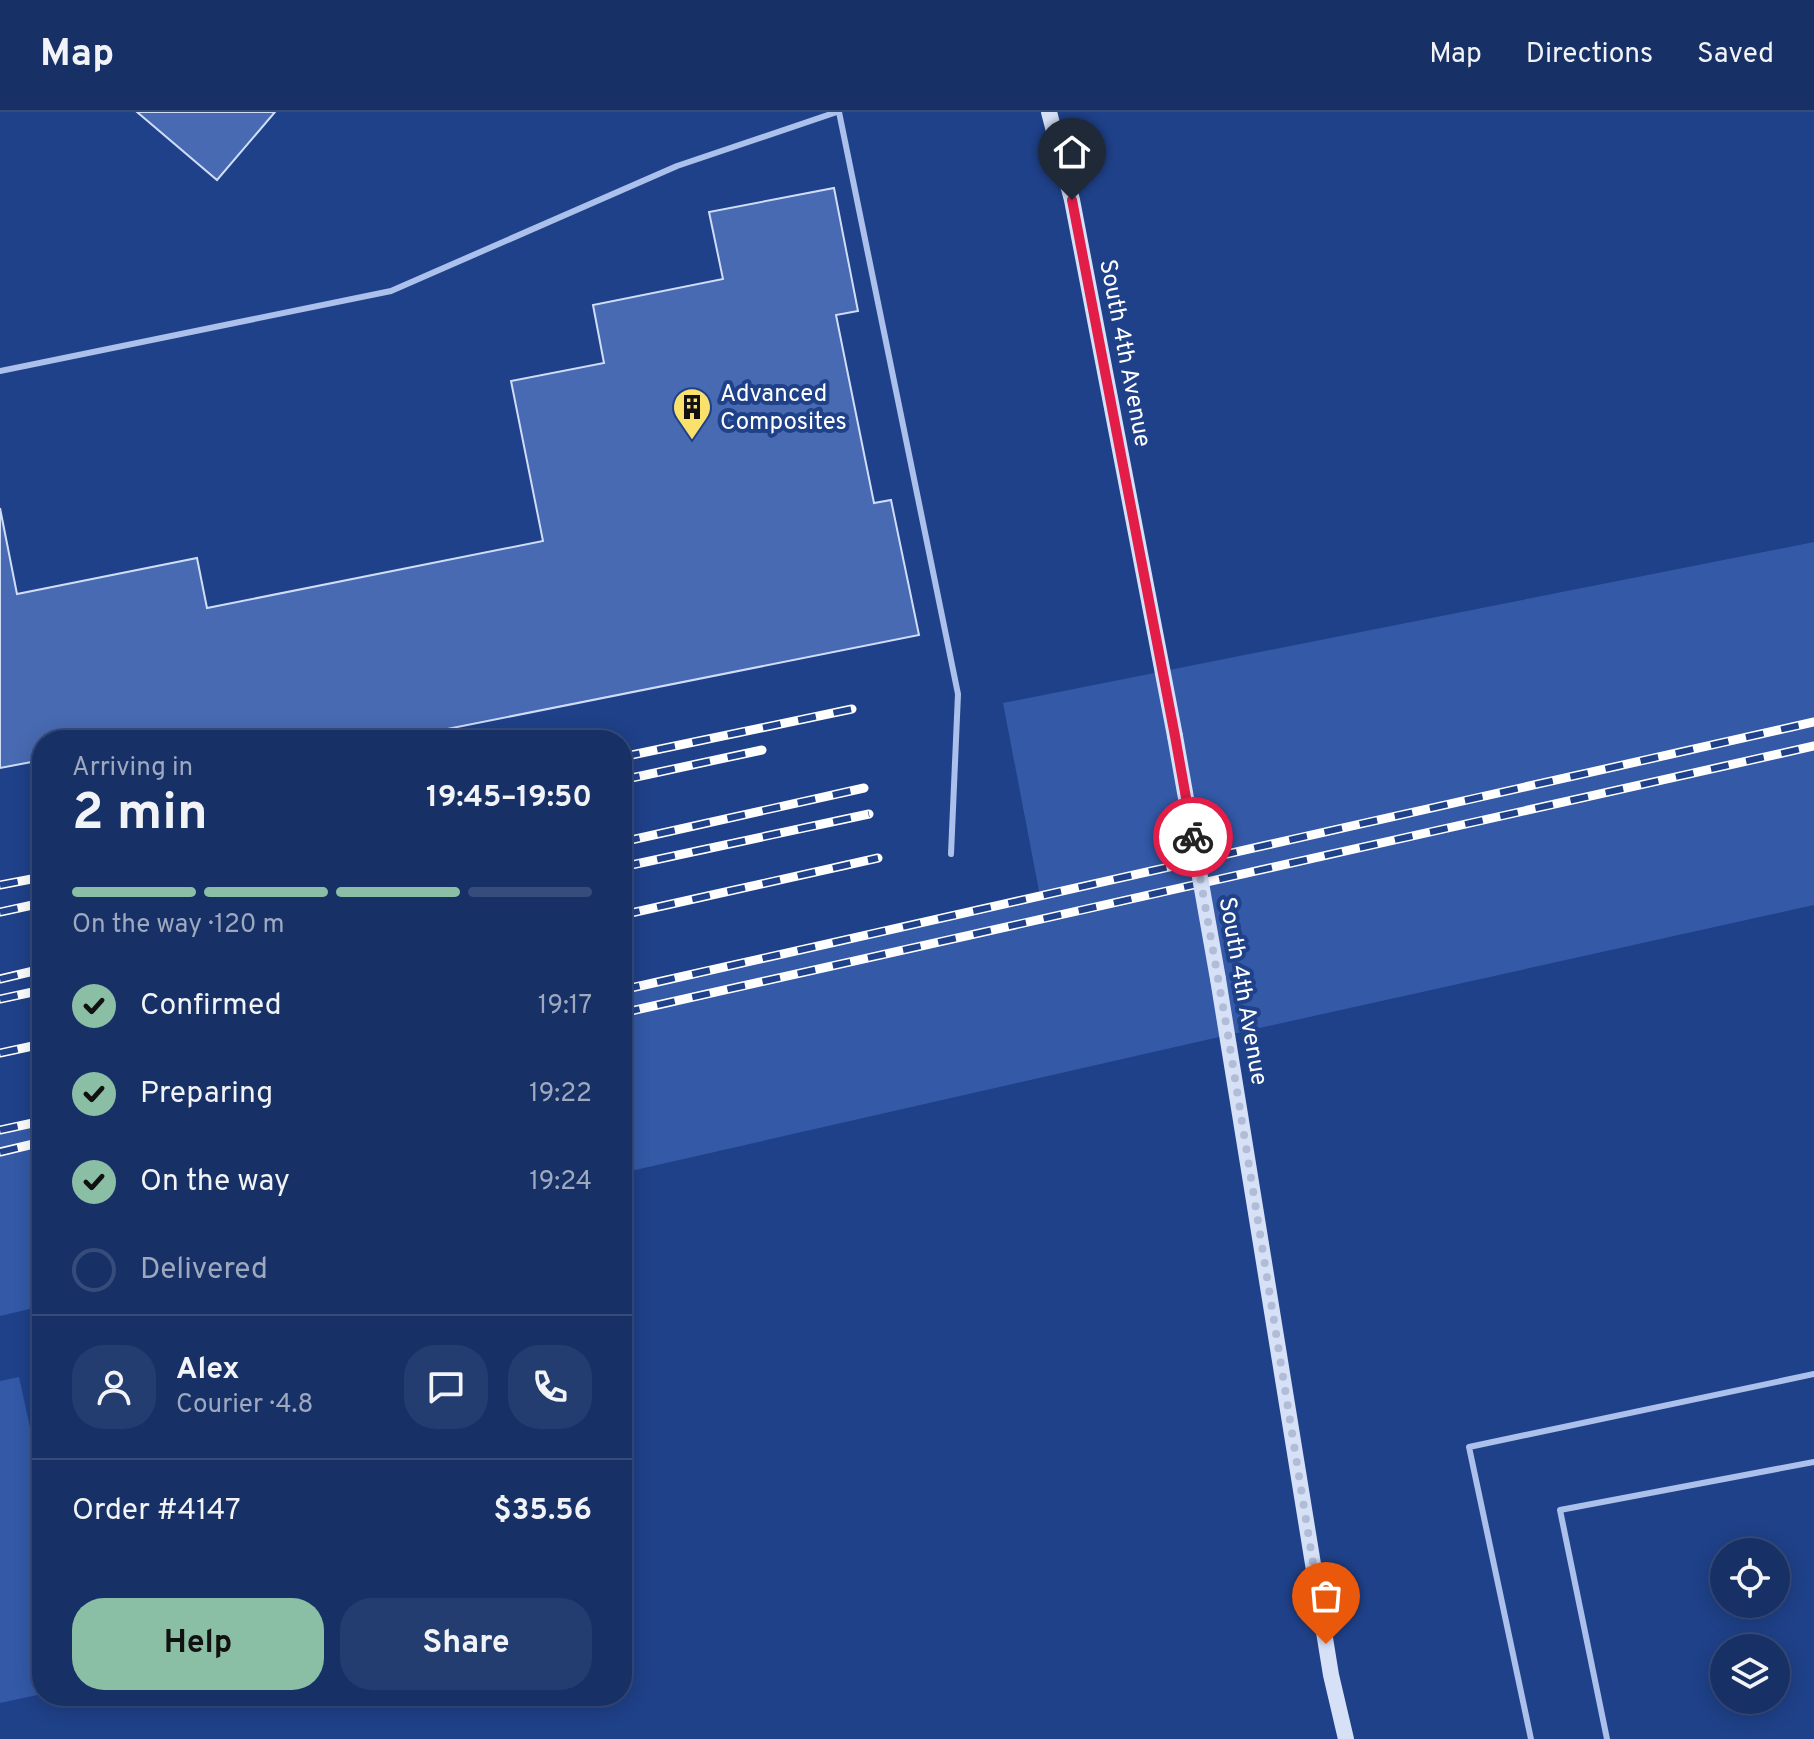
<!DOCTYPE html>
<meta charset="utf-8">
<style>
body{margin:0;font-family:Overpass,sans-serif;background:#243d70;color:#f1f3f6;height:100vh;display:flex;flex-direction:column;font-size:30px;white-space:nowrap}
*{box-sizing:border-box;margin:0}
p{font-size:26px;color:#9ea9c0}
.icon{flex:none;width:44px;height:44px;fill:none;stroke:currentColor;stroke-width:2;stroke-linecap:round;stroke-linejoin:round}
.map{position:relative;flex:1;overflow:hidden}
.panel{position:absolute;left:32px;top:618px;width:600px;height:976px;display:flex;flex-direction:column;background:#173167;border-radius:32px;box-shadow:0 4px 20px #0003,0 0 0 2px #364c7b}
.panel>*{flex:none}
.controls{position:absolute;left:1710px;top:1426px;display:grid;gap:16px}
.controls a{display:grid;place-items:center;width:80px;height:80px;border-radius:50%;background:#173167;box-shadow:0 4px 20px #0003,0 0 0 2px #364c7b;font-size:40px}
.pin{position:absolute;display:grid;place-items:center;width:68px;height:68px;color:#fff;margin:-82px -34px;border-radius:50% 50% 50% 0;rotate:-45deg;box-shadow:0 0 8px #0007}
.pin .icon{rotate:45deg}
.courier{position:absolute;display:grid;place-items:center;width:80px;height:80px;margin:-40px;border:6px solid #e11d48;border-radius:50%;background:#fff;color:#222;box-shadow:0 2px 10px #0007}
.headline em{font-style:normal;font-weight:700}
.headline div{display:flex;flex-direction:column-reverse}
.headline{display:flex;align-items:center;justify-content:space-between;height:136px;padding:0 40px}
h1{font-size:52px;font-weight:700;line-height:60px}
.bar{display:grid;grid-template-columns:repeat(4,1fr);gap:12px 8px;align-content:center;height:96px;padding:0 40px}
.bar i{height:10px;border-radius:6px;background:#364c7b}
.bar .selected{background:#8abfa5}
.bar p{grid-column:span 4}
.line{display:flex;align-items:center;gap:20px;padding:0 40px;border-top:2px solid #364c7b}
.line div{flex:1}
.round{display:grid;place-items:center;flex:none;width:84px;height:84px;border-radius:32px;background:#243d70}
ol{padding:0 40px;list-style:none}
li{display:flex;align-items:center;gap:24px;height:88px}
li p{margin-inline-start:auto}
li .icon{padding:8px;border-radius:50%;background:#8abfa5;color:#111;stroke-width:4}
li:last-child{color:#9ea9c0}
li i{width:44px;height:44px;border:4px solid #364c7b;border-radius:50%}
.button{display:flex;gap:16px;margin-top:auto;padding:16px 40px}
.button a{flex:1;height:92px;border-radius:32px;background:#8abfa5;color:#111;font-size:32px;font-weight:700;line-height:92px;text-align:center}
.button a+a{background:#243d70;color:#f1f3f6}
header{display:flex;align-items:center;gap:48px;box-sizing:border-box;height:112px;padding:0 40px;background:#173167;border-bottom:2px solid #364c7b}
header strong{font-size:38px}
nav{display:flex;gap:44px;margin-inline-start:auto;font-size:28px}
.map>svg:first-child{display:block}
.green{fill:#3359a7}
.building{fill:#486ab2;stroke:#cfddf8;stroke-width:2}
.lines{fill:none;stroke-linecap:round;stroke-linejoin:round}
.lane{stroke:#abc0eb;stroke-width:6}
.secondary{stroke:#d6e1f8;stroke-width:16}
.rail-casing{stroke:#fff;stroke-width:9}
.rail{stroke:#1f4189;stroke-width:6;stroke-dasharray:18;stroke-linecap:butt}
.secondary-bridge{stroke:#d6e1f8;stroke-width:16}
.done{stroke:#b1bcd6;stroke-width:8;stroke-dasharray:0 14.4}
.route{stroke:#e11d48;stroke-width:10}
.labels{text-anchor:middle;stroke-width:8;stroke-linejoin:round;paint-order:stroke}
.street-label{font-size:24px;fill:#fff;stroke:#1f4189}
.poi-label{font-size:24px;fill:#fff;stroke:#1f4189;text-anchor:start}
</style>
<header>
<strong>Map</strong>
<nav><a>Map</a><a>Directions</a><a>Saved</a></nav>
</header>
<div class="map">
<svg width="1814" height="1627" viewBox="0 0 1814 1627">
<rect width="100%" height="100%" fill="#1f4189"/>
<path class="green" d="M1814 430V793L1228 923 622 1061V878L1040 784 1003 591Z
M42 1009V1194L0 1204V1018Z
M19 1265 42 1370V1582L0 1591V1269Z"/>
<path class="building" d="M137 0H275L217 68Z
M834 76 858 199 836 203 874 391 891 388 919 523 392 628H42V648L0 656V396L17 482 197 446 207 496 543 429 511 269 604 251 593 193 723 167 709 100Z"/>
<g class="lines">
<path class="lane" d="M839 0 958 582 951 742
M0 259 391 179 677 54 837 0
M1531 1627 1469 1335 1814 1262
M1607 1627 1560 1398 1814 1350"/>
<path class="secondary" d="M1049 0 1072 88 1175 624
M1218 867 1331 1563 1346 1627"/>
<g class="rail-casing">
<path id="rail" d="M622 645 852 597
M622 668 762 638
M622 730 864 676
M622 755 869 702
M0 773 42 765
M0 800 42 791
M622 803 878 746
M0 867 42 857
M622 878 1814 610
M0 887 42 878
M622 901 1814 634
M0 941 42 932
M0 1018 42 1009
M0 1040 42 1030"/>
</g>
<use href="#rail" class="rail"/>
<path class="secondary-bridge" d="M1175 624 1218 867"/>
</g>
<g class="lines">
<path class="done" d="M1193 725 1228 923 1326 1532"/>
<path class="route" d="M1072 88 1175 624 1193 725"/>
</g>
<defs>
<g id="building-pin" transform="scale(2)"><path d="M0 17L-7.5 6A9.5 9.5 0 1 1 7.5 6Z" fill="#f9e16b" stroke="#1f4189"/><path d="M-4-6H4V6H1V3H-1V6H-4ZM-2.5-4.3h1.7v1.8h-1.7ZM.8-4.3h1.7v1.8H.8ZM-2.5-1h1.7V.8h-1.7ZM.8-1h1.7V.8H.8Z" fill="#111"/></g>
</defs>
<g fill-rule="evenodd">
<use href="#building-pin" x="692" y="295"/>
</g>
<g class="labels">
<g class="street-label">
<text transform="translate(1126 241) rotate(79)" y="8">South 4th Avenue</text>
<text transform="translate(1244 879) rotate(80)" y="8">South 4th Avenue</text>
</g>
<g class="poi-label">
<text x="720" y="289">Advanced<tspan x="720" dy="28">Composites</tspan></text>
</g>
</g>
</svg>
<div class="controls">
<a><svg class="icon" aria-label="locate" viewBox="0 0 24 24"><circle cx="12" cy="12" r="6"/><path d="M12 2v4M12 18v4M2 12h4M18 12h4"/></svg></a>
<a><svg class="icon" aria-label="layers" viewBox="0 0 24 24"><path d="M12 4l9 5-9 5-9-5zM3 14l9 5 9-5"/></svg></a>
</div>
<div class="pin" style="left:1326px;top:1532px;background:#ea580c"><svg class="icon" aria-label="bag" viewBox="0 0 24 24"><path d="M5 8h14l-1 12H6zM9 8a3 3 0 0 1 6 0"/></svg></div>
<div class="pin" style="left:1072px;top:88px;background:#1f2937"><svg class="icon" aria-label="home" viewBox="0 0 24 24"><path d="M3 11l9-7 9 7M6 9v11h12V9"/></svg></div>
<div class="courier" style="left:1193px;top:725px"><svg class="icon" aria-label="bike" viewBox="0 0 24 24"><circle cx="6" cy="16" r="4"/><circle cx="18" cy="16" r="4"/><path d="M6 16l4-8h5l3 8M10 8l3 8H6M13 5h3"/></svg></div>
<section class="panel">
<div class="headline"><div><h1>2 min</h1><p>Arriving in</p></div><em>19:45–19:50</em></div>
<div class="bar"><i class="selected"></i><i class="selected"></i><i class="selected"></i><i></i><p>On the way · 120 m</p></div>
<ol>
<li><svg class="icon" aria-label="check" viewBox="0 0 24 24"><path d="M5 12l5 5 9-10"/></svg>Confirmed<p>19:17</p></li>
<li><svg class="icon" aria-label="check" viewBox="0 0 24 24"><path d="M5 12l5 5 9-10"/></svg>Preparing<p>19:22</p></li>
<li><svg class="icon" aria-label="check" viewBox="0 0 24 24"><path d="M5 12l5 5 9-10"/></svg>On the way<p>19:24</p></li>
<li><i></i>Delivered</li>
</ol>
<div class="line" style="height:144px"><a class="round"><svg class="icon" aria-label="person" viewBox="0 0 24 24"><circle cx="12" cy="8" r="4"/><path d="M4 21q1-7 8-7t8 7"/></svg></a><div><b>Alex</b><p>Courier · 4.8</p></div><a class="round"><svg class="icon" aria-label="chat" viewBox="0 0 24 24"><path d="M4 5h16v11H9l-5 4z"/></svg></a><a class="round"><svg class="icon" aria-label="phone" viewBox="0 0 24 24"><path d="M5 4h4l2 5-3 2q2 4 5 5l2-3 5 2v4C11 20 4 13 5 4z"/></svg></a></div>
<div class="line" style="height:104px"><div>Order #4147</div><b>$35.56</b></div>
<div class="button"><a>Help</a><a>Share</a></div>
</section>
</div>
